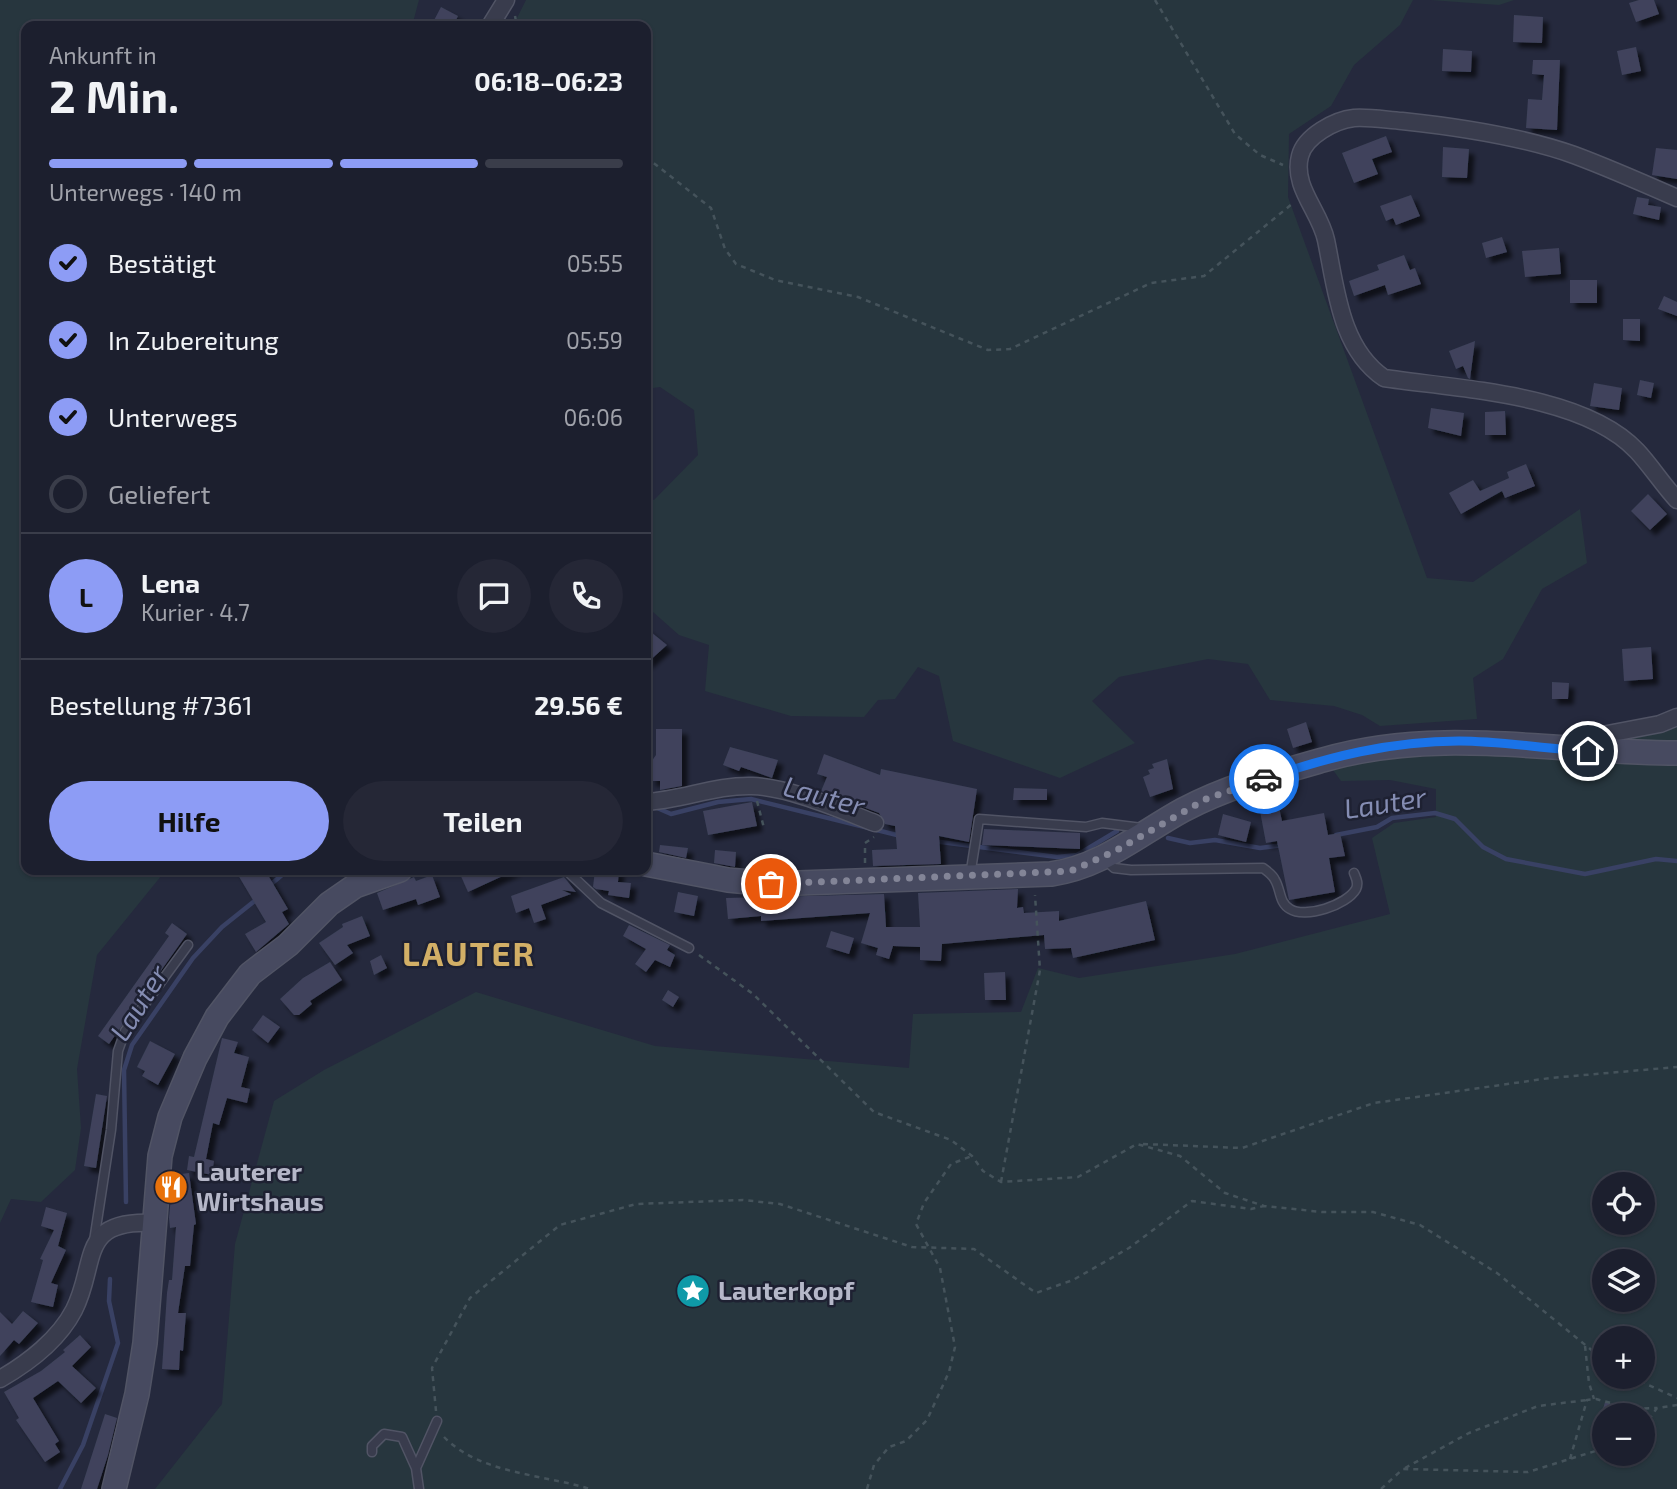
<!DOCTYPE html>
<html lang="de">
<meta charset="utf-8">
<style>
body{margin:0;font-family:"Exo 2",sans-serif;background:#252736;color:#f1f3f6;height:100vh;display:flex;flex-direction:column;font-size:26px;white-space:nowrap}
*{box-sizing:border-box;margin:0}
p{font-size:23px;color:#a0a2aa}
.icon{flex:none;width:38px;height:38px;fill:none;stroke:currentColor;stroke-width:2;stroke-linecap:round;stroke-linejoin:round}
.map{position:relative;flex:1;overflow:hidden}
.drawer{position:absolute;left:21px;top:21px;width:630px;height:854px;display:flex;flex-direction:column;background:#1c1f2e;border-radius:14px;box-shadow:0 2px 5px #0004,0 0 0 2px #3a3d4a}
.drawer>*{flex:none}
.buttons{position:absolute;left:1592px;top:1172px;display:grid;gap:14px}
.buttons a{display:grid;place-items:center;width:63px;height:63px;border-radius:50%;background:#1c1f2e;box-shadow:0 2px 5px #0004,0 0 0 2px #3a3d4a;font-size:35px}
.pin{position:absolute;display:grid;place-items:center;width:60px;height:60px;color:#fff;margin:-30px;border:4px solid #fff;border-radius:50%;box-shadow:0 2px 7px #0007}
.courier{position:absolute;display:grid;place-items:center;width:70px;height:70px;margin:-35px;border:5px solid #1a73e8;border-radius:50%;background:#fff;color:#222;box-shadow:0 2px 9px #0007}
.headline em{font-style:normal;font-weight:700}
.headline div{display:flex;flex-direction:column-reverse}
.headline{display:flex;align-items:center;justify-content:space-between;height:119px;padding:0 28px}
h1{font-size:46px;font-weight:700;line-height:52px}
.bar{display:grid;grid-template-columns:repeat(4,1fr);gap:10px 7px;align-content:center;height:84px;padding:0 28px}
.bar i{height:9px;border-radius:5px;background:#3a3d4a}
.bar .selected{background:#8d9cf5}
.bar p{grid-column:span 4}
.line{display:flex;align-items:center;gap:18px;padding:0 28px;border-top:2px solid #3a3d4a}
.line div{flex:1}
.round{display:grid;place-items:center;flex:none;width:74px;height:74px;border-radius:37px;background:#252736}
ol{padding:0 28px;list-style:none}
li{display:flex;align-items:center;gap:21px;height:77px}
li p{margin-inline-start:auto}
li .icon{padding:7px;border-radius:50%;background:#8d9cf5;color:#111;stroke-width:4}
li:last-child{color:#a0a2aa}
li i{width:38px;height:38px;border:4px solid #3a3d4a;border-radius:50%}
.cta{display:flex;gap:14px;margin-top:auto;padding:14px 28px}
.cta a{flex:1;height:80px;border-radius:42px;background:#8d9cf5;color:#111;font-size:28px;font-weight:700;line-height:80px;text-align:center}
.cta a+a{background:#252736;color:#f1f3f6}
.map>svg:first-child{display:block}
.green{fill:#27363e;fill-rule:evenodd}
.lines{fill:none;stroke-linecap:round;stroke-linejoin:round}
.stream{stroke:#394164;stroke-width:4.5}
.building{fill:#3f435b;filter:url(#shadow)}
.lane-casing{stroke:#515465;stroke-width:11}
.street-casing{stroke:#515465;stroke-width:19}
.secondary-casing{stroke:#515465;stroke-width:26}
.path{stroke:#45535b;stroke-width:2.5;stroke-dasharray:5 5;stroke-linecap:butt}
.lane{stroke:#393c4d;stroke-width:8}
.street{stroke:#393c4d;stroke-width:16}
.secondary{stroke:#474a60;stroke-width:23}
.done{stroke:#838597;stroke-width:7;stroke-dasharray:0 12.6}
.route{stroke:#1a73e8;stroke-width:9}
.labels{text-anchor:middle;stroke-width:5;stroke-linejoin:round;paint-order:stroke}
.poi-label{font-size:26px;font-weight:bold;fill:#b5b7c8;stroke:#1e2132;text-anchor:start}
.water-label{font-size:28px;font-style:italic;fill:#858db3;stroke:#1e2132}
.district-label{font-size:33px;font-weight:bold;letter-spacing:2px;fill:#d2af66;stroke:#1e2132}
</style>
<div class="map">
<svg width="1677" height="1489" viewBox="0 0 1677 1489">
<defs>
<filter id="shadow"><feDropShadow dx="5.5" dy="5.5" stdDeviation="2" flood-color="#0009"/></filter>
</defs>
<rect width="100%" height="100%" fill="#25293d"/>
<path class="green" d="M0 0H419L412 26H26V870H166L97 955 77 1069 81 1128 75 1170 41 1202 11 1199 0 1223Z
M526 0H1413L1400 25 1354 65 1331 106 1289 134 1288 197 1427 578 1473 582 1580 509 1587 563 1542 589 1503 659 1473 678 1477 719 1380 726 1362 715 1334 706 1270 700 1248 664 1208 659 1119 677 1092 701 1135 743 1060 778 953 741 939 676 918 667 895 699 878 700 864 717 791 716 705 691 709 645 679 635 653 612 646 611V497L654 500 698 455 694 410 660 387 646 389V26H513Z
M1430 0H1514L1499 5Z
M1677 717V1489H155L222 1404 235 1244 274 1101 324 1070 476 992 655 1046 909 1068 913 1014 1021 1012 1038 968 1079 978 1235 954 1390 914 1372 838 1394 823 1436 817V789L1390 780 1341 781 1325 759 1561 750ZM1605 1185H1643V1223H1605ZM1605 1262H1643V1300H1605ZM1605 1339H1643V1377H1605ZM1605 1416H1643V1454H1605Z"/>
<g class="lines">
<path class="stream" d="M655 807 671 814 718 802 751 799 901 836
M1336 835 1377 827 1392 818 1435 813 1455 819 1483 847 1506 859 1585 874 1656 859 1677 861
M1168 838 1190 843 1215 840 1260 848 1283 845
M933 841 1057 857 1077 855 1117 831
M270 885 288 870
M126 1202 124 1070 132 1045 193 958 222 927 257 899
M60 1489 83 1445 118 1343 109 1301 110 1279"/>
</g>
<path class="building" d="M1639 0H1654L1659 14 1636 22 1629 3Z
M441 7 458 16 453 26H431Z
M1514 15 1543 17 1542 43 1513 42Z
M1636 47 1641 71 1622 75 1617 51Z
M1443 49 1472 51 1471 72 1442 71Z
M1533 60H1560L1557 130 1526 128 1528 99 1542 100 1544 75 1532 74Z
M1386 136 1392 152 1372 159 1378 174 1354 183 1342 153Z
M1443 147 1469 149 1467 178 1442 177Z
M1656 148 1677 150V179L1652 175Z
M1411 195 1420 216 1396 225 1393 218 1386 221 1380 206Z
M1637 197 1649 199 1648 205 1661 207 1659 220 1633 214Z
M1502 237 1507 252 1486 258 1482 243Z
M1559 248 1561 274 1525 277 1522 251Z
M1404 255 1410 270 1415 268 1421 284 1388 295 1385 285 1354 296 1349 281 1379 270 1377 265Z
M1570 280H1597V303H1570Z
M1664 296 1677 302V316L1658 309Z
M1623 319H1640V341L1623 340Z
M1475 341 1470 379 1468 378 1463 366 1456 369 1449 351Z
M1640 380 1654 383 1651 398 1637 395Z
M1594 383 1622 388 1619 410 1590 406Z
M1431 408 1464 413 1461 436 1428 428Z
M1505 411 1506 435H1485V412Z
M1526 464 1535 486 1505 498 1502 491 1461 514 1449 493 1473 480 1480 491 1509 478 1507 472Z
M1648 494 1667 514 1650 530 1631 511Z
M646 628 667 645 646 664Z
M1651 647 1653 679 1624 681 1622 649Z
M1552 682 1569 683 1568 699H1552Z
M1306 722 1312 742 1293 748 1287 729Z
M656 729H682V786L660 790V781H650L651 762 656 755Z
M730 747 778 760 772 778 741 767 739 771 723 765Z
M824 754 880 775 881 769 977 789 969 842 939 836 941 864 873 866 872 850 897 849 895 826 885 824 879 813 821 791 827 777 817 774Z
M1167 759 1173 789 1150 797 1143 777 1150 774 1148 770 1154 768 1152 764Z
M1014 788 1047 789V800H1013Z
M752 802 757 826 708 835 703 811Z
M1279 807 1282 821 1324 813 1328 835 1340 833 1345 856 1329 858 1335 892 1289 900 1277 841 1266 843 1260 811Z
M1223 814 1251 822 1246 842 1218 835Z
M984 829 1080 833V849L982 845Z
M660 845 688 848 686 858 659 852Z
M715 850 736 852 735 867 714 863Z
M235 870H265L288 909 282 912 289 924 256 952 245 934 266 922Z
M469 870H516L468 892 460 874Z
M595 870H619L618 882 631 883 629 898 608 895 609 891 596 889 593 887Z
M432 875 440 897 418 905 416 899 383 910 377 893 414 877 416 881Z
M564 877 576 892 562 890 571 894 541 905 546 919 534 923 529 908 516 913 511 896Z
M1018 889 1017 908 1023 907 1024 913 1059 911V921L1146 901 1155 940 1073 958 1071 948 1045 949 1044 935 942 944 941 961 920 960V947L893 946 889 959 876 955 878 948 861 943 870 913 761 921V916L728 919 726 898 884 894 886 927H920L918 893Z
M678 892 698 896 694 916 674 912Z
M362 916 370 936 347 945 353 953 335 965 319 943 343 927 342 924Z
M172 923 187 934 109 1044 98 1036 169 936 165 933Z
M629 925 670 945 667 950 675 955 670 967 655 960 646 972 635 964 646 949 623 936Z
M831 931 854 938 849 954 826 947Z
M381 955 387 968 374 975 370 961Z
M330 962 342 980 310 1001 312 1004 299 1015H294L280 999 303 978Z
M1005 972 1006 1000H985L984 973Z
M668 990 679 997 673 1007 662 1000Z
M263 1015 280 1027 268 1043 252 1030Z
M222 1038 238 1042 234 1053 249 1057 241 1087 250 1089 247 1103 227 1098 219 1125 213 1123 206 1159 214 1161 212 1175 187 1170 189 1156 194 1157Z
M150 1041 175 1054 158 1085 142 1076 145 1071 137 1067Z
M96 1094 107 1096 96 1168 84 1166Z
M189 1173 196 1224 194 1225 190 1266H185L178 1313H186L183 1351 180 1350 179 1370 162 1369 167 1293 169 1280H172L176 1227 170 1228 169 1218 173 1175Z
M46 1207 67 1213 58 1246 66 1250 51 1283 58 1285 53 1307 31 1302 43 1260 40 1259 54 1230 41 1226Z
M23 1311 38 1323 19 1344 14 1340 0 1356V1312L12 1324Z
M80 1335 91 1347 72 1366 96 1388 81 1403 58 1381 33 1398 59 1441 55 1444 60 1452 45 1462 16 1420 19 1418 4 1392 41 1371 65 1352 63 1350Z
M1605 1402 1640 1412 1639 1416H1601Z
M105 1414 117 1418 108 1455 97 1489H81Z"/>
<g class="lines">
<g class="lane-casing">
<path id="lane" d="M1105 860 1114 868 1131 870 1263 868C1267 871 1273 875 1275 880 1281 890 1279 903 1290 909 1305 919 1347 905 1356 889 1359 883 1356 878 1354 873
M566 870 601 903 689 948
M970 876 979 819 1086 827 1102 823 1142 828
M94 1241 111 1130 118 1051 125 1031 188 945
M372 1452V1446L384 1434 402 1437 416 1468
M419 1489 416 1468 437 1421"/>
</g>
<g class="street-casing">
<path id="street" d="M490 26 506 0
M1677 198C1643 183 1609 168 1574 155 1520 136 1459 127 1402 121 1387 120 1370 117 1354 118 1335 120 1305 136 1300 156 1292 187 1320 211 1326 240 1336 288 1340 348 1384 378 1458 389 1584 394 1637 451 1651 466 1663 485 1677 500
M1571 744 1581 739 1660 724 1677 717
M646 802C682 800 716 785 752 786 789 787 841 810 875 823
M0 1379C28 1363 59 1339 74 1310 98 1263 77 1219 154 1223"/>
</g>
<g class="secondary-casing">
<path id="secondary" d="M646 864 728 880 771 884 1051 874C1102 867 1139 834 1183 810 1226 787 1277 773 1323 760 1439 726 1559 753 1677 753
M114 1489 137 1394 145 1343 160 1156 170 1117 195 1058 217 1017 250 974 288 945 329 904 355 886 400 870"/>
</g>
<path class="path" d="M1155 0 1235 134 1260 155 1283 165
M515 16 517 26
M646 157 711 208 725 249 736 264 775 280 858 297 988 350 1010 349 1151 283 1204 276 1292 204
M757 801 764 828
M865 863V843L874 837
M699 955 753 994 874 1112 951 1140 972 1156 983 1171 1001 1182 1078 1177 1137 1144 1180 1156 1225 1193 1264 1206 1322 1212H1373L1420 1225 1497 1273 1605 1361
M1143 1144 1242 1148 1374 1103 1550 1078 1677 1067
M1001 1182 1040 970 1035 895
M1585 1346 1589 1383 1594 1399
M1631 1377 1677 1398
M436 1411 432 1368 470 1298 560 1225 636 1204 743 1200 780 1204 912 1247 974 1249 1036 1293 1073 1280 1129 1248 1192 1201 1251 1209 1264 1206
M1643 1428 1657 1408 1677 1405
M444 1437C480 1474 542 1474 590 1489
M1570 1459 1587 1400 1596 1399 1633 1409 1657 1408
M1405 1468 1469 1433 1538 1406 1587 1400
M867 1489 874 1465 889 1447 906 1441 927 1420 949 1372 955 1347 940 1268 916 1224 924 1203 951 1164 972 1156
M1381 1489 1403 1469 1528 1472 1605 1448"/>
<use href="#lane" class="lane"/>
<use href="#street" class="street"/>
<use href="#secondary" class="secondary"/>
</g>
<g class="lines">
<path class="done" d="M771 884 1071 871 1117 850 1206 799 1264 779"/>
<path class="route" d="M1264 779C1328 757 1391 741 1459 741 1502 741 1545 749 1588 751"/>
</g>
<defs>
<g id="restaurant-disc" transform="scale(1.75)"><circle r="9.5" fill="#e8710a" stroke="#1e2132"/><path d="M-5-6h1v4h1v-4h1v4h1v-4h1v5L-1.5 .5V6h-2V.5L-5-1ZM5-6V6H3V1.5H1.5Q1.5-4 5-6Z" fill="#fff"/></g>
<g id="sight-disc" transform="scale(1.75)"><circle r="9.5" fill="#0f9aa8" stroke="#1e2132"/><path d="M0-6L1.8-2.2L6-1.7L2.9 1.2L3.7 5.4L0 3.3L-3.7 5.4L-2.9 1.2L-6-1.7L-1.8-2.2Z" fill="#fff"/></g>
</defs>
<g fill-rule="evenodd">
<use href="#restaurant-disc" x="171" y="1187"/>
<use href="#sight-disc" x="693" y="1291"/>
</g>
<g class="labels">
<g class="poi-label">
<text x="196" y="1181">Lauterer<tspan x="196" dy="30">Wirtshaus</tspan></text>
<text x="718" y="1300">Lauterkopf</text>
</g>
<g class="water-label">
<text transform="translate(824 796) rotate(15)" y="10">Lauter</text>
<text transform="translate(1385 803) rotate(-9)" y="10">Lauter</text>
<text transform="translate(139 1003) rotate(-58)" y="10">Lauter</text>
</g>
<g class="district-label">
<text x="469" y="966">LAUTER</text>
</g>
</g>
</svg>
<div class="buttons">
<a><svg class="icon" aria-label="locate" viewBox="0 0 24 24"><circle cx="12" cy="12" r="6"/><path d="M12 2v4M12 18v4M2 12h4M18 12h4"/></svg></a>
<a><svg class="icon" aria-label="layers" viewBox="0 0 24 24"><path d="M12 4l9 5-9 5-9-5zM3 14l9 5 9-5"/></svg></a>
<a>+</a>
<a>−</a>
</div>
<div class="pin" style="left:771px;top:884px;background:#ea580c"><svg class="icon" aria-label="bag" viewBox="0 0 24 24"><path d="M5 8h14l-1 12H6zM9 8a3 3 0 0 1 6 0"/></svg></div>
<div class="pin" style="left:1588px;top:751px;background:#1f2937"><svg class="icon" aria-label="home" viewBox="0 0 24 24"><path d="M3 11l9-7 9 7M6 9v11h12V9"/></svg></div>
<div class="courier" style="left:1264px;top:779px"><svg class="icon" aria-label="car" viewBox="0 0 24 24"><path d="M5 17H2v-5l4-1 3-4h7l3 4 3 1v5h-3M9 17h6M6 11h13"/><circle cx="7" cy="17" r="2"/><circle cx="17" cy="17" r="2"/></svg></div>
<section class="drawer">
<div class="headline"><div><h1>2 Min.</h1><p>Ankunft in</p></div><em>06:18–06:23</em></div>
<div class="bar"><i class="selected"></i><i class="selected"></i><i class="selected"></i><i></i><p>Unterwegs · 140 m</p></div>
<ol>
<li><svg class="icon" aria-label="check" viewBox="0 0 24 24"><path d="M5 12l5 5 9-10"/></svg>Bestätigt<p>05:55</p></li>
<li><svg class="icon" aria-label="check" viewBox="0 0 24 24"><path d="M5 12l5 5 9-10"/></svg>In Zubereitung<p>05:59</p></li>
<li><svg class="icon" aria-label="check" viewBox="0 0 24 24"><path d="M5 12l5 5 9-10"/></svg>Unterwegs<p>06:06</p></li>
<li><i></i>Geliefert</li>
</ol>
<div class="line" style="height:126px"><b class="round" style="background:#8d9cf5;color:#111">L</b><div><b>Lena</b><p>Kurier · 4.7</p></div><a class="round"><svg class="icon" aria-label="chat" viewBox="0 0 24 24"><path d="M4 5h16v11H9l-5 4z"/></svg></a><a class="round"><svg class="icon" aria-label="phone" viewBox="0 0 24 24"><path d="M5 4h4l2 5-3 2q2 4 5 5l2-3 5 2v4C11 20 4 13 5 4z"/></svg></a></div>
<div class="line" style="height:91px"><div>Bestellung #7361</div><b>29.56 €</b></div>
<div class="cta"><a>Hilfe</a><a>Teilen</a></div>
</section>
</div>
